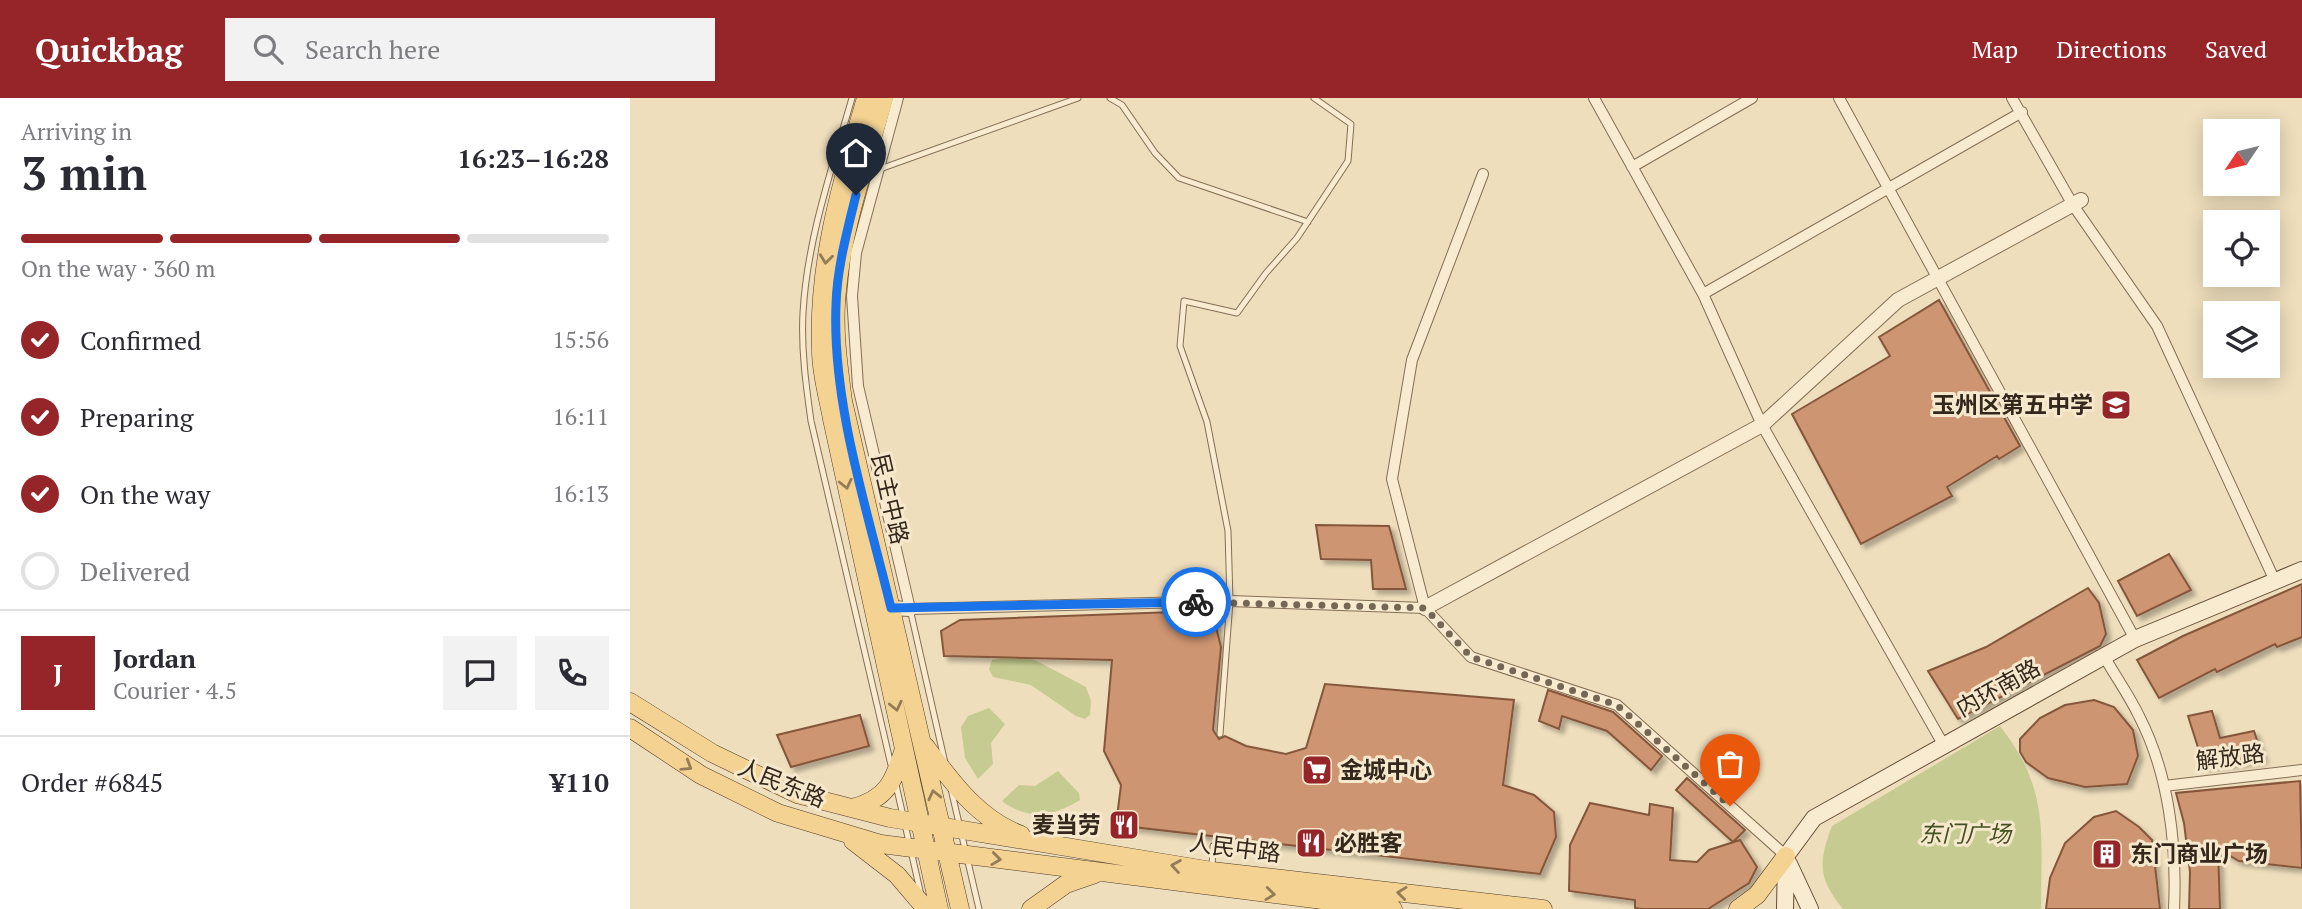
<!DOCTYPE html>
<meta charset="utf-8">
<style>
body{margin:0;font-family:"PT Serif","Noto Sans SC",serif;background:#f2f2f3;color:#2b2b33;height:100vh;display:flex;flex-direction:column;font-size:26px;white-space:nowrap}
*{box-sizing:border-box;margin:0}
p{font-size:23px;color:#7c7c81}
.icon{flex:none;width:38px;height:38px;fill:none;stroke:currentColor;stroke-width:2;stroke-linecap:round;stroke-linejoin:round}
.map{position:relative;flex:1;overflow:hidden}
.side{display:flex;flex-direction:column;background:#fff;width:630px}
.side>*{flex:none}
.needle{width:46px;rotate:235deg}
.fabs{position:absolute;left:1573px;top:21px;display:grid;gap:14px}
.fabs a{display:grid;place-items:center;width:77px;height:77px;border-radius:0px;background:#fff;box-shadow:0 4px 18px #0003;font-size:35px}
.pin{position:absolute;display:grid;place-items:center;width:60px;height:60px;color:#fff;margin:-72px -30px;border-radius:50% 50% 50% 0;rotate:-45deg;box-shadow:0 0 7px #0007}
.pin .icon{rotate:45deg}
.courier{position:absolute;display:grid;place-items:center;width:70px;height:70px;margin:-35px;border:5px solid #1a73e8;border-radius:50%;background:#fff;color:#222;box-shadow:0 2px 9px #0007}
.head em{font-style:normal;font-weight:700}
.head div{display:flex;flex-direction:column-reverse}
.head{display:flex;align-items:center;justify-content:space-between;height:119px;padding:0 21px}
h1{font-size:46px;font-weight:700;line-height:52px}
.bar{display:grid;grid-template-columns:repeat(4,1fr);gap:10px 7px;align-content:center;height:84px;padding:0 21px}
.bar i{height:9px;border-radius:5px;background:#e1e1e2}
.bar .selected{background:#952529}
.bar p{grid-column:span 4}
.line{display:flex;align-items:center;gap:18px;padding:0 21px;border-top:2px solid #e1e1e2}
.line div{flex:1}
.round{display:grid;place-items:center;flex:none;width:74px;height:74px;border-radius:0px;background:#f2f2f3}
ol{padding:0 21px;list-style:none}
li{display:flex;align-items:center;gap:21px;height:77px}
li p{margin-inline-start:auto}
li .icon{padding:7px;border-radius:50%;background:#952529;color:#fff;stroke-width:4}
li:last-child{color:#7c7c81}
li i{width:38px;height:38px;border:4px solid #e1e1e2;border-radius:50%}
header{display:flex;align-items:center;gap:42px;box-sizing:border-box;height:98px;padding:0 35px;background:#952529;color:#fff}
header strong{font-size:33px}
nav{display:flex;gap:38px;margin-inline-start:auto;font-size:24px}
.search{width:490px;height:63px;background:#f2f2f3;display:flex;align-items:center;gap:18px;box-sizing:border-box;padding:0 24px;border-radius:0px;color:#7c7c81;font-size:26px}
main{display:flex;flex:1;min-height:0}
.map>svg:first-child{display:block}
.green{fill:#c6cc91}
.building{fill:#cd9571;stroke:#85573b;stroke-width:2;filter:url(#shadow)}
.lines{fill:none;stroke-linecap:round;stroke-linejoin:round}
.service-casing{stroke:#856e56;stroke-width:7}
.minor-casing{stroke:#856e56;stroke-width:12}
.tertiary-casing{stroke:#856e56;stroke-width:16}
.secondary-casing{stroke:#674f39;stroke-width:18}
.primary-casing{stroke:#533c2b;stroke-width:19}
.service{stroke:#f9ebcf;stroke-width:5}
.minor{stroke:#f9ebcf;stroke-width:10}
.tertiary{stroke:#f9ebcf;stroke-width:14}
.secondary{stroke:#f9ebcf;stroke-width:16}
.primary{stroke:#f3d292;stroke-width:18}
.oneway{stroke:#947c56}
.done{stroke:#756753;stroke-width:7;stroke-dasharray:0 12.6}
.route{stroke:#1a73e8;stroke-width:9}
.labels{text-anchor:middle;stroke-width:6;stroke-linejoin:round;paint-order:stroke}
.poi-label{font-size:23px;font-weight:bold;fill:#34271b;stroke:#f5e8cc;text-anchor:start}
.street-label{font-size:23px;fill:#34271b;stroke:#f5e8cc}
.park-label{font-size:23px;font-style:italic;fill:#465121;stroke:#f5e8cc}
</style>
<header>
<strong>Quickbag</strong>
<div class="search"><svg class="icon" aria-label="search" viewBox="0 0 24 24"><circle cx="10" cy="10" r="6"/><path d="M15 15l6 6"/></svg>Search here</div>
<nav><a>Map</a><a>Directions</a><a>Saved</a></nav>
</header>
<main>
<section class="side">
<div class="head"><div><h1>3 min</h1><p>Arriving in</p></div><em>16:23–16:28</em></div>
<div class="bar"><i class="selected"></i><i class="selected"></i><i class="selected"></i><i></i><p>On the way · 360 m</p></div>
<ol>
<li><svg class="icon" aria-label="check" viewBox="0 0 24 24"><path d="M5 12l5 5 9-10"/></svg>Confirmed<p>15:56</p></li>
<li><svg class="icon" aria-label="check" viewBox="0 0 24 24"><path d="M5 12l5 5 9-10"/></svg>Preparing<p>16:11</p></li>
<li><svg class="icon" aria-label="check" viewBox="0 0 24 24"><path d="M5 12l5 5 9-10"/></svg>On the way<p>16:13</p></li>
<li><i></i>Delivered</li>
</ol>
<div class="line" style="height:126px"><b class="round" style="background:#952529;color:#fff">J</b><div><b>Jordan</b><p>Courier · 4.5</p></div><a class="round"><svg class="icon" aria-label="chat" viewBox="0 0 24 24"><path d="M4 5h16v11H9l-5 4z"/></svg></a><a class="round"><svg class="icon" aria-label="phone" viewBox="0 0 24 24"><path d="M5 4h4l2 5-3 2q2 4 5 5l2-3 5 2v4C11 20 4 13 5 4z"/></svg></a></div>
<div class="line" style="height:91px"><div>Order #6845</div><b>¥110</b></div>
</section>
<div class="map">
<svg width="1672" height="811" viewBox="0 0 1672 811">
<defs>
<filter id="shadow"><feDropShadow dx="4.5" dy="4.5" stdDeviation="2" flood-color="#0004"/></filter>
</defs>
<rect width="100%" height="100%" fill="#eedebc"/>
<path class="green" d="M375 559 403 561 456 589 461 603 460 617 455 621 446 618 401 587 363 579 359 571 362 562Z
M359 610 375 626 361 645 363 666 348 681 335 660 331 629 338 618Z
M1370 628C1420 692 1411 735 1411 811H1213C1188 780 1188 765 1202 728Z
M428 673 449 695 450 702C424 718 398 723 372 703L389 687 405 688Z"/>
<path class="building" d="M1309 202 1390 348 1369 361 1367 358 1317 389 1322 398 1231 446 1162 316 1260 258 1249 239Z
M686 427 759 428 776 491H743L741 462 691 461Z
M1539 456 1561 492 1507 518 1488 483Z
M1672 486V539L1647 549 1645 546 1587 574 1585 571 1529 600 1507 562 1553 538Z
M1458 490 1469 505 1476 536 1470 548 1328 621 1298 573 1356 549Z
M570 513 585 525 591 549 583 632 589 641 595 638 616 648 656 656 676 650 695 586 884 602 873 687 904 697 924 714 926 739 910 776 486 727 491 687 474 653 482 562 314 558 311 533 330 522Z
M918 592 983 614 1032 658 1021 672 977 633 932 618 929 631 909 623Z
M1464 602 1484 609 1503 632 1508 658 1497 686 1455 689 1418 680 1396 664 1390 654V641L1410 620 1435 607Z
M1582 613 1590 640 1624 633 1633 661 1574 668 1558 618Z
M230 617 239 648 161 669 147 637Z
M1057 680 1115 732 1103 744 1046 692Z
M1670 683 1672 770 1609 763 1588 751 1590 811H1559L1560 774 1554 725 1546 695Z
M960 705 1019 717 1020 706 1043 710 1040 762 1067 764 1079 752 1110 742 1127 769 1119 785 1078 811H1012L1005 810V802L939 793 940 747Z
M1486 713 1509 729 1522 742 1530 811H1416L1420 780 1435 745 1464 719Z"/>
<g class="lines">
<g class="service-casing">
<path id="service" d="M222 0C202 70 177 142 173 215 171 251 176 287 181 323L261 667
M480 0 492 7 525 55 549 80 678 124
M250 71 448 0
M280 511 315 665
M590 636 600 503 598 433 577 324 550 248 554 203 607 215 636 175 667 140 718 63 721 26 684 0
M266 687 291 797
M321 691 349 811
M582 770 583 748"/>
</g>
<g class="minor-casing">
<path id="minor" d="M268 0 226 155 222 198 228 288 280 511 600 503 795 510
M964 0 1073 196 1132 327 1313 646
M1209 0 1505 541
M1382 0 1443 107 1527 228 1645 483
M1002 69 1122 0
M853 76 782 262 762 381 795 510 841 559 987 607 1156 758
M1073 196 1392 14
M1474 558C1485 578 1499 597 1509 618 1539 676 1547 747 1544 811
M1534 688 1672 672"/>
</g>
<g class="tertiary-casing">
<path id="tertiary" d="M261 510 280 511
M795 510 1132 327 1268 202 1451 102"/>
</g>
<g class="secondary-casing">
<path id="secondary" d="M1159 766 1180 811
M1155 811 1156 758 1184 720 1505 541 1672 472"/>
</g>
<g class="primary-casing">
<path id="primary" d="M236 0C212 83 187 165 191 253 191 275 198 299 202 321L309 811
M254 0C235 67 210 135 206 206 204 238 209 271 213 303L330 811
M0 604 82 655 167 696 260 720 582 773 913 811
M0 630 71 677 148 715 251 746 763 811
M295 648C321 683 348 721 391 737
M223 710C258 700 263 684 274 651
M223 743 267 777 296 811
M401 811 436 786 465 776
M1108 811 1127 797 1156 758"/>
</g>
<use href="#service" class="service"/>
<use href="#minor" class="minor"/>
<use href="#tertiary" class="tertiary"/>
<use href="#secondary" class="secondary"/>
<use href="#primary" class="primary"/>
</g>
<defs><path id="oneway-chevron" d="M-2-3.5L2.5 0L-2 3.5" fill="none" stroke-width="1.6" stroke-linecap="round" stroke-linejoin="round" transform="scale(1.75)"/></defs>
<g class="oneway">
<use href="#oneway-chevron" transform="translate(196 161) rotate(97)"/>
<use href="#oneway-chevron" transform="translate(216 386) rotate(77)"/>
<use href="#oneway-chevron" transform="translate(266 608) rotate(77)"/>
<use href="#oneway-chevron" transform="translate(57 668) rotate(32)"/>
<use href="#oneway-chevron" transform="translate(304 697) rotate(-103)"/>
<use href="#oneway-chevron" transform="translate(366 761) rotate(7)"/>
<use href="#oneway-chevron" transform="translate(546 768) rotate(-171)"/>
<use href="#oneway-chevron" transform="translate(772 795) rotate(-173)"/>
<use href="#oneway-chevron" transform="translate(640 796) rotate(7)"/>
</g>
<g class="lines">
<path class="done" d="M566 504 795 510 841 559 987 607 1100 708"/>
<path class="route" d="M226 97C217 134 207 170 206 207 202 307 238 414 261 510L566 504"/>
</g>
<defs>
<g id="school-square" transform="scale(1.575)"><rect x="-9" y="-9" width="18" height="18" rx="4" fill="#952529" stroke="#f5e8cc"/><path d="M0-5L7-2L0 1L-7-2ZM-4 1L0 2.5L4 1V4Q0 6-4 4Z" fill="#fff"/></g>
<g id="supermarket-square" transform="scale(1.575)"><rect x="-9" y="-9" width="18" height="18" rx="4" fill="#952529" stroke="#f5e8cc"/><path d="M-6-5.5h2.5l.6 2H6L4.5 2H-2.5L-4.4-4H-6ZM-1.5 3.2a1.3 1.3 0 1 0 .1 0ZM3 3.2a1.3 1.3 0 1 0 .1 0Z" fill="#fff"/></g>
<g id="restaurant-square" transform="scale(1.575)"><rect x="-9" y="-9" width="18" height="18" rx="4" fill="#952529" stroke="#f5e8cc"/><path d="M-5-6h1v4h1v-4h1v4h1v-4h1v5L-1.5 .5V6h-2V.5L-5-1ZM5-6V6H3V1.5H1.5Q1.5-4 5-6Z" fill="#fff"/></g>
<g id="building-square" transform="scale(1.575)"><rect x="-9" y="-9" width="18" height="18" rx="4" fill="#952529" stroke="#f5e8cc"/><path d="M-4-6H4V6H1V3H-1V6H-4ZM-2.5-4.3h1.7v1.8h-1.7ZM.8-4.3h1.7v1.8H.8ZM-2.5-1h1.7V.8h-1.7ZM.8-1h1.7V.8H.8Z" fill="#fff"/></g>
</defs>
<g fill-rule="evenodd">
<use href="#school-square" x="1486" y="307"/>
<use href="#supermarket-square" x="687" y="672"/>
<use href="#restaurant-square" x="494" y="727"/>
<use href="#restaurant-square" x="681" y="745"/>
<use href="#building-square" x="1477" y="756"/>
</g>
<g class="labels">
<g class="poi-label">
<text x="1463" y="315" text-anchor="end">玉州区第五中学</text>
<text x="710" y="680">金城中心</text>
<text x="471" y="735" text-anchor="end">麦当劳</text>
<text x="704" y="753">必胜客</text>
<text x="1500" y="764">东门商业广场</text>
</g>
<g class="street-label">
<text transform="translate(260 401) rotate(77)" y="8">民主中路</text>
<text transform="translate(1368 590) rotate(-29)" y="8">内环南路</text>
<text transform="translate(1600 659) rotate(-7)" y="8">解放路</text>
<text transform="translate(152 685) rotate(22)" y="8">人民东路</text>
<text transform="translate(605 750) rotate(7)" y="8">人民中路</text>
</g>
<g class="park-label">
<text x="1335" y="744">东门广场</text>
</g>
</g>
</svg>
<div class="fabs">
<a><svg class="needle" viewBox="-14 -14 28 28"><path d="M0-13l5 13h-10z" fill="#e53935"/><path d="M0 13l5-13h-10z" fill="#7c7c81"/></svg></a>
<a><svg class="icon" aria-label="locate" viewBox="0 0 24 24"><circle cx="12" cy="12" r="6"/><path d="M12 2v4M12 18v4M2 12h4M18 12h4"/></svg></a>
<a><svg class="icon" aria-label="layers" viewBox="0 0 24 24"><path d="M12 4l9 5-9 5-9-5zM3 14l9 5 9-5"/></svg></a>
</div>
<div class="pin" style="left:1100px;top:708px;background:#ea580c"><svg class="icon" aria-label="bag" viewBox="0 0 24 24"><path d="M5 8h14l-1 12H6zM9 8a3 3 0 0 1 6 0"/></svg></div>
<div class="pin" style="left:226px;top:97px;background:#1f2937"><svg class="icon" aria-label="home" viewBox="0 0 24 24"><path d="M3 11l9-7 9 7M6 9v11h12V9"/></svg></div>
<div class="courier" style="left:566px;top:504px"><svg class="icon" aria-label="bike" viewBox="0 0 24 24"><circle cx="6" cy="16" r="4"/><circle cx="18" cy="16" r="4"/><path d="M6 16l4-8h5l3 8M10 8l3 8H6M13 5h3"/></svg></div>
</div>
</main>
